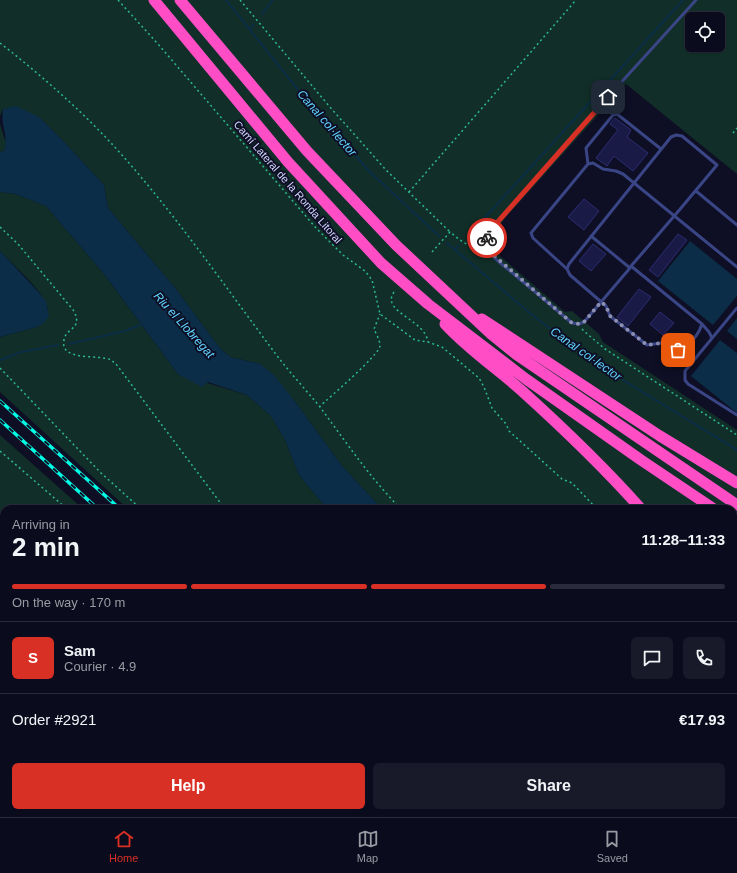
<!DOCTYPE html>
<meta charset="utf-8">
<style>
body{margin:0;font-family:Arial,sans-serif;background:#181929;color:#f1f3f6;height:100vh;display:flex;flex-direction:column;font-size:15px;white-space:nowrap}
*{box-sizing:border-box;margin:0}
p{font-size:13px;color:#999ba3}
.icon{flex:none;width:22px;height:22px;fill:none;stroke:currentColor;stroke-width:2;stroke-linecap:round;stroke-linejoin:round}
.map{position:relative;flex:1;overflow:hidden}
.sheet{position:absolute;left:0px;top:505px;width:737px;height:312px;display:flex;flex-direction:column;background:#0a0b1c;border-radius:12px 12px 0 0;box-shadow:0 1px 3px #0004,0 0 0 1px #2a2b3b}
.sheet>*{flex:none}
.buttons{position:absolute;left:685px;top:12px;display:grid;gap:8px}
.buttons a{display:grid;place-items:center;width:40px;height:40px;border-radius:6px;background:#0a0b1c;box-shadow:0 1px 3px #0004,0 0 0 1px #2a2b3b;font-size:20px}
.pin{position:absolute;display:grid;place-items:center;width:34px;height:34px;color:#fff;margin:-17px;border-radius:8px;box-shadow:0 2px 6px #0006}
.courier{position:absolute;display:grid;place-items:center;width:40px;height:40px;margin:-20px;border:3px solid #d93025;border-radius:50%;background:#fff;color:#222;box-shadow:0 1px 5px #0007}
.overview em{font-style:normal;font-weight:600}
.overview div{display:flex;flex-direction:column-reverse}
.overview{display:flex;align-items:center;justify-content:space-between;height:68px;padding:0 12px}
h1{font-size:26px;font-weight:600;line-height:30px}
.bar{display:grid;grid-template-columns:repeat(4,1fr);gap:6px 4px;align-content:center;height:48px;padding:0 12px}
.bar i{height:5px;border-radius:3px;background:#2a2b3b}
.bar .active{background:#d93025}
.bar p{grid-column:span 4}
.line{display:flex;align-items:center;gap:10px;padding:0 12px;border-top:1px solid #2a2b3b}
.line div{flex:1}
.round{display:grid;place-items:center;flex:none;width:42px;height:42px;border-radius:6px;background:#181929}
.cta{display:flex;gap:8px;margin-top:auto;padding:8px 12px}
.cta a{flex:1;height:46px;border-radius:6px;background:#d93025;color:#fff;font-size:16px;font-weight:600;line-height:46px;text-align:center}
.cta a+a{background:#181929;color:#f1f3f6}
.tabs{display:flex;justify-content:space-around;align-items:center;height:56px;border-top:1px solid #2a2b3b;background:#0a0b1c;font-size:11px;color:#999ba3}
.tabs a{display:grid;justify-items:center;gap:2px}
.tabs .active{color:#d93025}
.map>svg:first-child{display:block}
.green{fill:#112f28;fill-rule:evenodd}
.water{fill:#0b2d47}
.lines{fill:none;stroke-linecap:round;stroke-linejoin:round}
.stream{stroke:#0b2d47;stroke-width:2}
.building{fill:#1a1a46;stroke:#2c2c73}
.path{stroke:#2db894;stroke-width:1.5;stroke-dasharray:2 3;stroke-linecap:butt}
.lane{stroke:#394585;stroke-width:3}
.highway{stroke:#ff4dc6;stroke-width:11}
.rail-casing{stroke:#00fde5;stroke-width:3.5}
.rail{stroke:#0e0f25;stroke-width:2;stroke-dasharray:6;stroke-linecap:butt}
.done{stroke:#8d90b3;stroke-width:4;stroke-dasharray:0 7.2}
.route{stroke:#d93025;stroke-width:5}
.labels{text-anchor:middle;stroke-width:4;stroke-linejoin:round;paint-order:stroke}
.street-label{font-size:11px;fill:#d2d6ff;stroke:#0e0f25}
.water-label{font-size:12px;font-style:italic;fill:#60d5ff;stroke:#0e0f25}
</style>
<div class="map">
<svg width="737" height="817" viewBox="0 0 737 817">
<rect width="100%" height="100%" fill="#0e0f25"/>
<path class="green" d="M0 0H737V174L626 84 504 219 494 236 500 256 565 312 572 311 599 334 603 342 737 430V795L733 794V509H382L342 466 294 400 260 364 230 357 219 347 176 289 108 208 104 185 66 144 39 117 3 109 0 116ZM692 19H718V45H692Z
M0 124 6 143 4 151 0 152Z
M0 192 15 194 46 206 104 274 178 374 247 395 271 416 285 440 299 475 327 509H128L0 392V337L37 327 48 309C44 291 14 266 0 251Z
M0 435 83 509H4V813H426L431 817H0Z
M476 813H604L610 817H481Z"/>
<path class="water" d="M16 106 39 117 66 144 104 185 108 208 176 289 219 347 230 357 260 364 274 375 294 400 342 466 382 509H327L299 475 285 440 271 416 247 395 208 382 202 387 178 374 104 274 46 206 15 194 0 192V152L4 151C9 135 0 126 3 109Z
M690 241 737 279V296L713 325 658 281Z
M0 251 34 287 46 301 49 316 44 323 37 327 0 337Z
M737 318V339L727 331Z
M720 340 737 353V413L691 376Z
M733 794 737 795V817H610L604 813H733Z"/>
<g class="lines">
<path class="stream" d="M226 0 299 91 369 171 439 236
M262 14 273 0
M250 29 254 24
M480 223 683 0
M447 243 531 314 595 363 737 450
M455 250 459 245
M69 344 125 331 143 324
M0 360 21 352 58 345"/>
</g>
<path class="building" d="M615 118 631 130 627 137 648 153 633 171 614 156 607 166 596 158 618 130 610 124Z
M584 199 599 211 584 230 568 217Z
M678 234 687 240 658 277 649 270Z
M593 244 606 254 591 271 579 261Z
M639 289 651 297 628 326 617 317Z
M660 312 674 323 663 335 650 324Z"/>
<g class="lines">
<path class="path" d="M118 0 158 44 316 228 343 255 365 271 372 280 380 314 415 340 428 342 442 347 479 378 484 387 492 408 506 424 509 431 551 469 562 479 572 483 597 509
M240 0 329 106 386 170 450 232
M0 43C46 79 91 119 129 163 183 225 229 292 278 357 291 374 306 390 320 407 346 442 370 478 401 509
M733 133 737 128
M409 192 576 0
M0 227 18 244 74 311C83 330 66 327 64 340 59 362 100 354 111 360 113 361 114 363 116 364L225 509
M432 252 450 232C459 239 468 249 480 244
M394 292C380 312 425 319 428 342
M582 329 585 332 605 349 737 435
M0 368 101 473 141 509
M319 407C329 398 379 355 380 346 380 340 376 334 374 329L380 314
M0 451 67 509
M0 714 4 718
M733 757 737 760
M89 813 91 817
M411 813 416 817
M501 813 506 817
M573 813 578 817"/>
<path class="lane" d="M696 0 568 141 495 225C491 231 483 239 486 247 489 256 507 268 515 275 534 291 553 307 572 323L579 324 584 322 630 268 631 266C660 233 689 199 717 165L682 136 676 135 671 137 569 264 567 269 533 238 531 233 588 164 593 163 603 169 616 171 623 174 737 267
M588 164 586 148 613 115 617 114 661 149
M696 191 737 225
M591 236 630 268
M631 266 702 324 709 332 712 338
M567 269 570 275 606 306 610 316 647 345 661 343 678 350 684 349C692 342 699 334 702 324
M737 308 685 371V380L688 384 737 415"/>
<path class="highway" d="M154 0 288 162 381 263 428 304 526 379 641 460 714 509
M180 0 307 151 396 245 491 334 517 355 737 505
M482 319 660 436 737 483
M445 324C468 349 496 368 521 390 563 428 604 467 641 509
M733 522 737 525
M0 558 4 562
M733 609 737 613
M733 642 737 640
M0 651 4 656
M733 726 737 725
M733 735 737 733
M208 813 221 817
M528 817 538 813"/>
<g class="rail-casing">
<path id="rail" d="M0 401 120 509
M0 420 98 509
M441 813 446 817
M467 813 472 817"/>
</g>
<use href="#rail" class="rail"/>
</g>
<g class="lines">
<path class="done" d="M487 238C485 244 486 247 490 252L572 323 579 324 584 322 601 302 606 306 610 316 647 345 661 343 668 344 678 350"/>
<path class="route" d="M487 238 495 225 608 97"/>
</g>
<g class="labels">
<g class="street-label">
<text transform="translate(288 182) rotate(49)" y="4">Camí Lateral de la Ronda Litoral</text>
</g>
<g class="water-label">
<text transform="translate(327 123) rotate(49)" y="4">Canal col·lector</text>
<text transform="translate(184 325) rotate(48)" y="4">Riu el Llobregat</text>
<text transform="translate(586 354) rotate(35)" y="4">Canal col·lector</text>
</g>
</g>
</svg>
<div class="buttons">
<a><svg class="icon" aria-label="locate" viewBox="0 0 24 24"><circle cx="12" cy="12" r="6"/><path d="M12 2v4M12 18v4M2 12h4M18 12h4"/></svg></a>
</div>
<div class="pin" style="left:678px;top:350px;background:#ea580c"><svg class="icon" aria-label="bag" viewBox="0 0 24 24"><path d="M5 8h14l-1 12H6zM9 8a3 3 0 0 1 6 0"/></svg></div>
<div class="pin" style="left:608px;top:97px;background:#1f2937"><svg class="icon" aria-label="home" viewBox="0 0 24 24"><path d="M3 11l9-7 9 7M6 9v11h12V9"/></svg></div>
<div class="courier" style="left:487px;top:238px"><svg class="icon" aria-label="bike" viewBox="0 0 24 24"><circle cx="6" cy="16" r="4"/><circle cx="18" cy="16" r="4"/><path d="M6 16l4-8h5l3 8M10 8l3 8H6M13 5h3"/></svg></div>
<section class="sheet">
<div class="overview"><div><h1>2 min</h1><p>Arriving in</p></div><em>11:28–11:33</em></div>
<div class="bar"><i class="active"></i><i class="active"></i><i class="active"></i><i></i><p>On the way · 170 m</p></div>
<div class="line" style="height:72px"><b class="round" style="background:#d93025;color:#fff">S</b><div><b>Sam</b><p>Courier · 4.9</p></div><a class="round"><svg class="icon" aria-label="chat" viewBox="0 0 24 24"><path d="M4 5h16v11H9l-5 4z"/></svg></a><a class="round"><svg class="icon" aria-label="phone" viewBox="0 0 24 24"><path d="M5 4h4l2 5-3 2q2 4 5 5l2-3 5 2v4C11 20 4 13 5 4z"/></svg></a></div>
<div class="line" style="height:52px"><div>Order #2921</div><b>€17.93</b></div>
<div class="cta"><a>Help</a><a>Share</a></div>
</section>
</div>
<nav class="tabs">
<a class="active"><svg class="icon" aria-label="home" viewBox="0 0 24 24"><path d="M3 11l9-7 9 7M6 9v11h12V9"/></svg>Home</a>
<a><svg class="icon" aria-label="map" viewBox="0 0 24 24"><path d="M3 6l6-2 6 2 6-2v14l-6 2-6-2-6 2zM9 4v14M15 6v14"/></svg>Map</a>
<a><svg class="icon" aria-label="saved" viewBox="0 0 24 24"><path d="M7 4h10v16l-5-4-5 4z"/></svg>Saved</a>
</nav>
